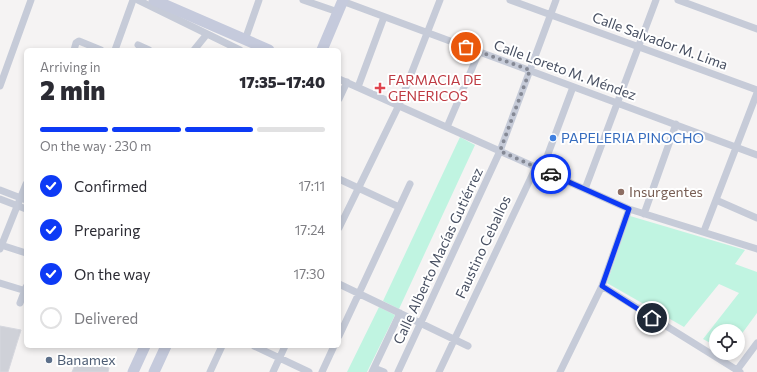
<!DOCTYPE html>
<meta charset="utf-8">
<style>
body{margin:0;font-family:Commissioner,sans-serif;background:#f7f7f7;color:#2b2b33;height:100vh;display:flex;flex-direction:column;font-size:15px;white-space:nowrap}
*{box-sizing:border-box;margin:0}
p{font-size:13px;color:#7c7c81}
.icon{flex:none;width:22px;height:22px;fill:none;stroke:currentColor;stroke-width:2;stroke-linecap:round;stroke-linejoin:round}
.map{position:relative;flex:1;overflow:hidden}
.side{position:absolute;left:24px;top:48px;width:317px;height:300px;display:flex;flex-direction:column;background:#fff;border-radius:6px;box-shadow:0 2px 6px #0003}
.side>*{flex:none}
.controls{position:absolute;left:709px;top:324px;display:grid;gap:8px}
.controls a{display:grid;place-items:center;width:36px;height:36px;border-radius:50%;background:#fff;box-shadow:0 2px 6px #0003;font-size:20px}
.pin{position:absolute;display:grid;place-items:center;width:34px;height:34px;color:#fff;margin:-17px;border:2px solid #fff;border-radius:50%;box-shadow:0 1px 4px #0007}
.courier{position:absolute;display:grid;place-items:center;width:40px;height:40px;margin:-20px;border:3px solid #0d3af5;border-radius:50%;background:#fff;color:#222;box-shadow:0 1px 5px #0007}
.headline em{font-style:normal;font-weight:800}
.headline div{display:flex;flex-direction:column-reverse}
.headline{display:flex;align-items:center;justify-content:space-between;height:68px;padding:0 16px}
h1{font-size:26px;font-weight:800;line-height:30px}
.bar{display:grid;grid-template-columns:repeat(4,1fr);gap:6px 4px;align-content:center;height:48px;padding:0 16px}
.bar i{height:5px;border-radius:3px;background:#e1e1e2}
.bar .current{background:#0d3af5}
.bar p{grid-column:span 4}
ol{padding:0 16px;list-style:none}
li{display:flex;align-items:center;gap:12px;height:44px}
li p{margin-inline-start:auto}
li .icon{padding:4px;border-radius:50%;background:#0d3af5;color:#fff;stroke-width:4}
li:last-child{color:#7c7c81}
li i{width:22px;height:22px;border:2px solid #e1e1e2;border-radius:50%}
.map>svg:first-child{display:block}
.green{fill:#c0f4e1}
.building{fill:#cfd1d8;stroke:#d6d7de}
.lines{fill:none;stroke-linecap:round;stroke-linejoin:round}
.street{stroke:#c6cbd8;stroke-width:7}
.secondary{stroke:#c5cadc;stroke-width:11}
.done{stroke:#858995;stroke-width:4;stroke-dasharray:0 7.2}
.route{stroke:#0d3af5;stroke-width:5}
.health-dot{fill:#e0444e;stroke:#fff;stroke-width:1.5}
.shop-dot{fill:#3f7fe0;stroke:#fff;stroke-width:1.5}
.education-dot{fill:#8d6e63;stroke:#fff;stroke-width:1.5}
.service-dot{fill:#5c6f8a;stroke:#fff;stroke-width:1.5}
.labels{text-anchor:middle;stroke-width:4;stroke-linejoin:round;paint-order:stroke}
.street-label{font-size:14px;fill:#485062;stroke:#fff}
.health-label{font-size:14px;fill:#be3a42;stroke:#fff;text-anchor:start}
.shop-label{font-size:14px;fill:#366cbe;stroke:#fff;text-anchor:start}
.education-label{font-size:14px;fill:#785e54;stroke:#fff;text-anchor:start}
.service-label{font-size:14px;fill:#4e5e75;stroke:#fff;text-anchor:start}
</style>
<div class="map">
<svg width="757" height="372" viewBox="0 0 757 372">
<rect width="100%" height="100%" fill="#f5f3f3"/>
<path class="green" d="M460 137 475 145 399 309 383 301Z
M630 216 745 250 735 264 757 272V313L738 339V331H716V346L703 339 739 293 719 284 684 327 607 283Z
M379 307 395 315 367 372H347Z"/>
<path class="building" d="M0 326 21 330 8 372H0Z
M78 358 109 368 108 372H72Z"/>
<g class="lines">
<path class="street" d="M138 0 240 50
M303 0 338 12
M510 0 757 90
M678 0 757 29
M342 1 757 155
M245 40 259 0
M138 45 149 50
M74 50 76 43 79 41 101 50
M115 50 133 0
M194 50 207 34
M339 79 629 209 757 249
M0 86 31 0
M358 87 384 17
M339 99 347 82
M447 127 479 52
M542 170 573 87
M339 179 399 207
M585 189 656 0
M0 190 26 200
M0 199 26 209
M716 200 757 218
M644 214 676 124
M339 228 399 105 440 0
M704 231 757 93
M1 245 26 253
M0 249 26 184
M0 283 26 291
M339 284 468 346
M602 286 740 372
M20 303 26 287
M339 336 410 184
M254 346 309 372
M374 368 384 372
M737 370 757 343
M210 372 222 346
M273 372 285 346
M322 372 334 346
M372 372 400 313
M398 372 500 151 556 0
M439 372 536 167
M560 372 602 286 629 209"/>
<path class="secondary" d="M154 0 269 50
M322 50 343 0
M133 372 145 346
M154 372 166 346"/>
</g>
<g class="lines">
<path class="done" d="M466 47 530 70 500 151 551 174"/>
<path class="route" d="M551 174 629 209 602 286 652 318"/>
</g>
<path class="health-dot" d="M378 82h4v4h4v4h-4v4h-4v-4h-4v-4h4z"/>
<circle class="shop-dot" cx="553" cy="138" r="4"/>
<circle class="education-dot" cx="621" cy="192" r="4"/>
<circle class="service-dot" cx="49" cy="360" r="4"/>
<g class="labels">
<g class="street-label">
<text transform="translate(660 41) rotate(20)" y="5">Calle Salvador M. Lima</text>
<text transform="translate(565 70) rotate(20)" y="5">Calle Loreto M. Méndez</text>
<text transform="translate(483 247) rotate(-65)" y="5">Faustino Ceballos</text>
<text transform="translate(438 256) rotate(-65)" y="5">Calle Alberto Macías Gutiérrez</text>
</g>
<g class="health-label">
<text x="388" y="85">FARMACIA DE<tspan x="388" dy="16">GENERICOS</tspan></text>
</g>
<g class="shop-label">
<text x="561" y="143">PAPELERIA PINOCHO</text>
</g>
<g class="education-label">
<text x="629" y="197">Insurgentes</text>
</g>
<g class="service-label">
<text x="57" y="365">Banamex</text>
</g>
</g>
</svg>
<div class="controls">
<a><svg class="icon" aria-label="locate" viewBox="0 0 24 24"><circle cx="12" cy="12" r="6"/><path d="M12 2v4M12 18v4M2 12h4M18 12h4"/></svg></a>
</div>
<div class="pin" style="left:466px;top:47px;background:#ea580c"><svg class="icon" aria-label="bag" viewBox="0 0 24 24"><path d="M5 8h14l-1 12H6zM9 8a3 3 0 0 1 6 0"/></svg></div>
<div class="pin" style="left:652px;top:318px;background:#1f2937"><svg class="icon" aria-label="home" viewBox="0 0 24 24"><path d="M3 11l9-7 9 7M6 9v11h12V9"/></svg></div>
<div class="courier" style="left:551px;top:174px"><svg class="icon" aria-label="car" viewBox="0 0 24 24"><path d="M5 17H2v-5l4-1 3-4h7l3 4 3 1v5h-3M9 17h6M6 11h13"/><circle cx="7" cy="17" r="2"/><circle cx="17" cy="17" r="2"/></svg></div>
<section class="side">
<div class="headline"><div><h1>2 min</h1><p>Arriving in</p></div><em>17:35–17:40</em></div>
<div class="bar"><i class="current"></i><i class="current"></i><i class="current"></i><i></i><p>On the way · 230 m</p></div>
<ol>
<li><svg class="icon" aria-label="check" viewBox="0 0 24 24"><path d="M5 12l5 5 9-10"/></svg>Confirmed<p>17:11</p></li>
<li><svg class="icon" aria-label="check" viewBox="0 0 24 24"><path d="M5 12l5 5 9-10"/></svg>Preparing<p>17:24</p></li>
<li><svg class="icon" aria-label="check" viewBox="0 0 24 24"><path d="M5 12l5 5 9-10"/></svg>On the way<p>17:30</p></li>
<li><i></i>Delivered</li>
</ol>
</section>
</div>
